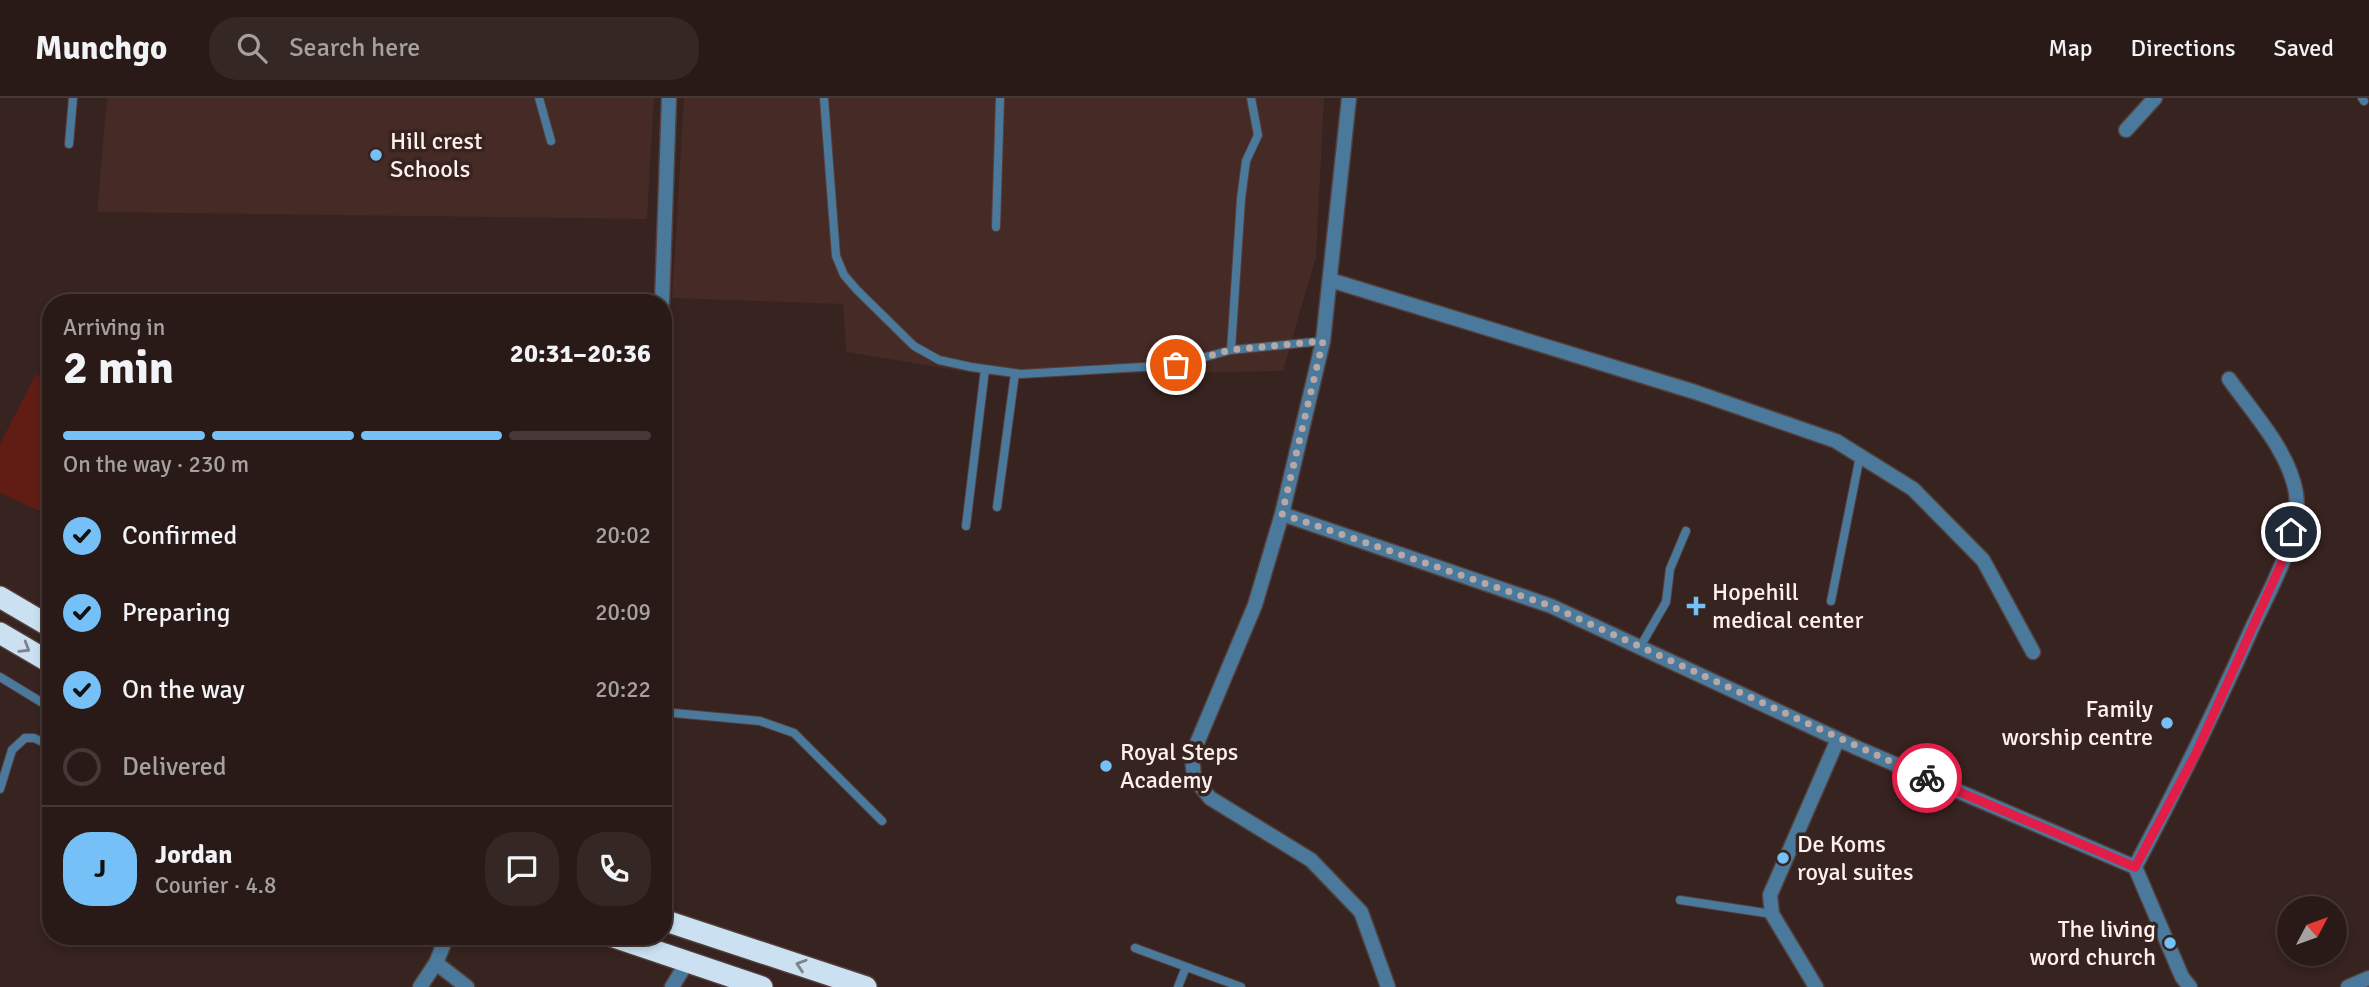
<!DOCTYPE html>
<meta charset="utf-8">
<style>
body{margin:0;font-family:Signika,sans-serif;background:#352724;color:#f1f3f6;height:100vh;display:flex;flex-direction:column;font-size:26px;white-space:nowrap}
*{box-sizing:border-box;margin:0}
p{font-size:23px;color:#a5a1a1}
.icon{flex:none;width:38px;height:38px;fill:none;stroke:currentColor;stroke-width:2;stroke-linecap:round;stroke-linejoin:round}
.map{position:relative;flex:1;overflow:hidden}
.drawer{position:absolute;left:42px;top:196px;width:630px;height:651px;display:flex;flex-direction:column;background:#291a17;border-radius:28px;box-shadow:0 4px 10px #0003,0 0 0 2px #453836}
.drawer>*{flex:none}
.needle{width:46px;rotate:49deg}
.buttons{position:absolute;left:2277px;top:798px;display:grid;gap:14px}
.buttons a{display:grid;place-items:center;width:70px;height:70px;border-radius:50%;background:#291a17;box-shadow:0 4px 10px #0003,0 0 0 2px #453836;font-size:35px}
.pin{position:absolute;display:grid;place-items:center;width:60px;height:60px;color:#fff;margin:-30px;border:4px solid #fff;border-radius:50%;box-shadow:0 2px 7px #0007}
.courier{position:absolute;display:grid;place-items:center;width:70px;height:70px;margin:-35px;border:5px solid #e11d48;border-radius:50%;background:#fff;color:#222;box-shadow:0 2px 9px #0007}
.headline em{font-style:normal;font-weight:800}
.headline div{display:flex;flex-direction:column-reverse}
.headline{display:flex;align-items:center;justify-content:space-between;height:119px;padding:0 21px}
h1{font-size:46px;font-weight:800;line-height:52px}
.bar{display:grid;grid-template-columns:repeat(4,1fr);gap:10px 7px;align-content:center;height:84px;padding:0 21px}
.bar i{height:9px;border-radius:5px;background:#453836}
.bar .current{background:#75c0f6}
.bar p{grid-column:span 4}
.line{display:flex;align-items:center;gap:18px;padding:0 21px;border-top:2px solid #453836}
.line div{flex:1}
.round{display:grid;place-items:center;flex:none;width:74px;height:74px;border-radius:28px;background:#352724}
ol{padding:0 21px;list-style:none}
li{display:flex;align-items:center;gap:21px;height:77px}
li p{margin-inline-start:auto}
li .icon{padding:7px;border-radius:50%;background:#75c0f6;color:#111;stroke-width:4}
li:last-child{color:#a5a1a1}
li i{width:38px;height:38px;border:4px solid #453836;border-radius:50%}
header{display:flex;align-items:center;gap:42px;box-sizing:border-box;height:98px;padding:0 35px;background:#291a17;border-bottom:2px solid #453836}
header strong{font-size:33px}
nav{display:flex;gap:38px;margin-inline-start:auto;font-size:24px}
.search{width:490px;height:63px;background:#352724;display:flex;align-items:center;gap:18px;box-sizing:border-box;padding:0 24px;border-radius:28px;color:#a5a1a1;font-size:26px}
.map>svg:first-child{display:block}
.built{fill:#452a25}
.green{fill:#611d13}
.lines{fill:none;stroke-linecap:round;stroke-linejoin:round}
.lane-casing{stroke:#53403c;stroke-width:10}
.street-casing{stroke:#53403c;stroke-width:17}
.highway-casing{stroke:#53403c;stroke-width:24}
.lane{stroke:#4b799b;stroke-width:8}
.street{stroke:#4b799b;stroke-width:14}
.highway{stroke:#cbe1f2;stroke-width:21}
.oneway{stroke:#818288}
.done{stroke:#b8a8a5;stroke-width:7;stroke-dasharray:0 12.6}
.route{stroke:#e11d48;stroke-width:9}
.poi-dot{fill:#75c0f6;stroke:#37231f;stroke-width:2.5}
.labels{text-anchor:middle;stroke-width:7;stroke-linejoin:round;paint-order:stroke}
.poi-label{font-size:24px;fill:#fef0ed;stroke:#37231f;text-anchor:start}
</style>
<header>
<strong>Munchgo</strong>
<div class="search"><svg class="icon" aria-label="search" viewBox="0 0 24 24"><circle cx="10" cy="10" r="6"/><path d="M15 15l6 6"/></svg>Search here</div>
<nav><a>Map</a><a>Directions</a><a>Saved</a></nav>
</header>
<div class="map">
<svg width="2369" height="889" viewBox="0 0 2369 889">
<rect width="100%" height="100%" fill="#37231f"/>
<path class="built" d="M107 0H654L647 121 97 114Z
M684 0H1324L1316 159 1283 273 991 278 846 254 843 206 672 200Z"/>
<path class="green" d="M36 276 51 283V418L0 395V346Z"/>
<g class="lines">
<g class="lane-casing">
<path id="lane" d="M539 0 551 43
M824 0 836 158 844 177 857 192 914 248 939 262 971 269 1021 276 1176 267 1231 252 1323 243
M2362 0 2364 3
M69 46 73 0
M996 129 1000 0
M1231 252 1241 101 1246 63 1258 37 1251 0
M997 409 1015 275
M966 428 985 271
M1831 503 1860 358
M1640 549 1666 504 1670 471 1686 433
M0 579 51 610
M663 614 760 623 794 635 882 723
M0 691 12 652 25 640H34L51 648
M1680 802 1772 816
M1135 850 1241 889
M1178 889 1186 869"/>
</g>
<g class="street-casing">
<path id="street" d="M1349 0 1323 243 1282 416 1255 507 1192 657 1194 680 1210 700 1311 762 1361 814 1388 889
M2126 32 2155 0
M1330 182 1695 294 1836 343 1913 391 1983 462 2033 554
M662 205 669 0
M1282 416 1551 508 1855 649 2135 769
M436 865 467 889
M420 889 436 865 447 838
M672 889 686 866
M1816 889 1772 816 1770 797 1838 641
M2190 889 2182 879 2135 769C2177 690 2216 611 2252 530 2269 493 2302 437 2296 395 2289 353 2253 315 2229 281
M2348 889 2369 880"/>
</g>
<g class="highway-casing">
<path id="highway" d="M0 499 51 529
M0 535 51 565
M663 822 866 889
M611 838 762 889"/>
</g>
<use href="#lane" class="lane"/>
<use href="#street" class="street"/>
<use href="#highway" class="highway"/>
</g>
<defs><path id="oneway-chevron" d="M-2-3.5L2.5 0L-2 3.5" fill="none" stroke-width="1.6" stroke-linecap="round" stroke-linejoin="round" transform="scale(1.75)"/></defs>
<g class="oneway">
<use href="#oneway-chevron" transform="translate(25 550) rotate(31)"/>
<use href="#oneway-chevron" transform="translate(801 867) rotate(-162)"/>
</g>
<g class="lines">
<path class="done" d="M1176 267 1230 252 1323 243 1282 416 1551 508 1927 680"/>
<path class="route" d="M1927 680 2135 769 2195 657 2286 455 2291 434"/>
</g>
<g class="poi-dot">
<circle cx="376" cy="57" r="7"/>
<path d="M1692.5 497.5h7v7h7v7h-7v7h-7v-7h-7v-7h7z"/>
<circle cx="2167" cy="625" r="7"/>
<circle cx="1106" cy="668" r="7"/>
<circle cx="1783" cy="760" r="7"/>
<circle cx="2170" cy="845" r="7"/>
</g>
<g class="labels">
<g class="poi-label">
<text x="390" y="51">Hill crest<tspan x="390" dy="28">Schools</tspan></text>
<text x="1712" y="502">Hopehill<tspan x="1712" dy="28">medical center</tspan></text>
<text x="2153" y="619" text-anchor="end">Family<tspan x="2153" dy="28">worship centre</tspan></text>
<text x="1120" y="662">Royal Steps<tspan x="1120" dy="28">Academy</tspan></text>
<text x="1797" y="754">De Koms<tspan x="1797" dy="28">royal suites</tspan></text>
<text x="2156" y="839" text-anchor="end">The living<tspan x="2156" dy="28">word church</tspan></text>
</g>
</g>
</svg>
<div class="buttons">
<a><svg class="needle" viewBox="-14 -14 28 28"><path d="M0-13l5 13h-10z" fill="#e53935"/><path d="M0 13l5-13h-10z" fill="#a5a1a1"/></svg></a>
</div>
<div class="pin" style="left:1176px;top:267px;background:#ea580c"><svg class="icon" aria-label="bag" viewBox="0 0 24 24"><path d="M5 8h14l-1 12H6zM9 8a3 3 0 0 1 6 0"/></svg></div>
<div class="pin" style="left:2291px;top:434px;background:#1f2937"><svg class="icon" aria-label="home" viewBox="0 0 24 24"><path d="M3 11l9-7 9 7M6 9v11h12V9"/></svg></div>
<div class="courier" style="left:1927px;top:680px"><svg class="icon" aria-label="bike" viewBox="0 0 24 24"><circle cx="6" cy="16" r="4"/><circle cx="18" cy="16" r="4"/><path d="M6 16l4-8h5l3 8M10 8l3 8H6M13 5h3"/></svg></div>
<section class="drawer">
<div class="headline"><div><h1>2 min</h1><p>Arriving in</p></div><em>20:31–20:36</em></div>
<div class="bar"><i class="current"></i><i class="current"></i><i class="current"></i><i></i><p>On the way · 230 m</p></div>
<ol>
<li><svg class="icon" aria-label="check" viewBox="0 0 24 24"><path d="M5 12l5 5 9-10"/></svg>Confirmed<p>20:02</p></li>
<li><svg class="icon" aria-label="check" viewBox="0 0 24 24"><path d="M5 12l5 5 9-10"/></svg>Preparing<p>20:09</p></li>
<li><svg class="icon" aria-label="check" viewBox="0 0 24 24"><path d="M5 12l5 5 9-10"/></svg>On the way<p>20:22</p></li>
<li><i></i>Delivered</li>
</ol>
<div class="line" style="height:126px"><b class="round" style="background:#75c0f6;color:#111">J</b><div><b>Jordan</b><p>Courier · 4.8</p></div><a class="round"><svg class="icon" aria-label="chat" viewBox="0 0 24 24"><path d="M4 5h16v11H9l-5 4z"/></svg></a><a class="round"><svg class="icon" aria-label="phone" viewBox="0 0 24 24"><path d="M5 4h4l2 5-3 2q2 4 5 5l2-3 5 2v4C11 20 4 13 5 4z"/></svg></a></div>
</section>
</div>
